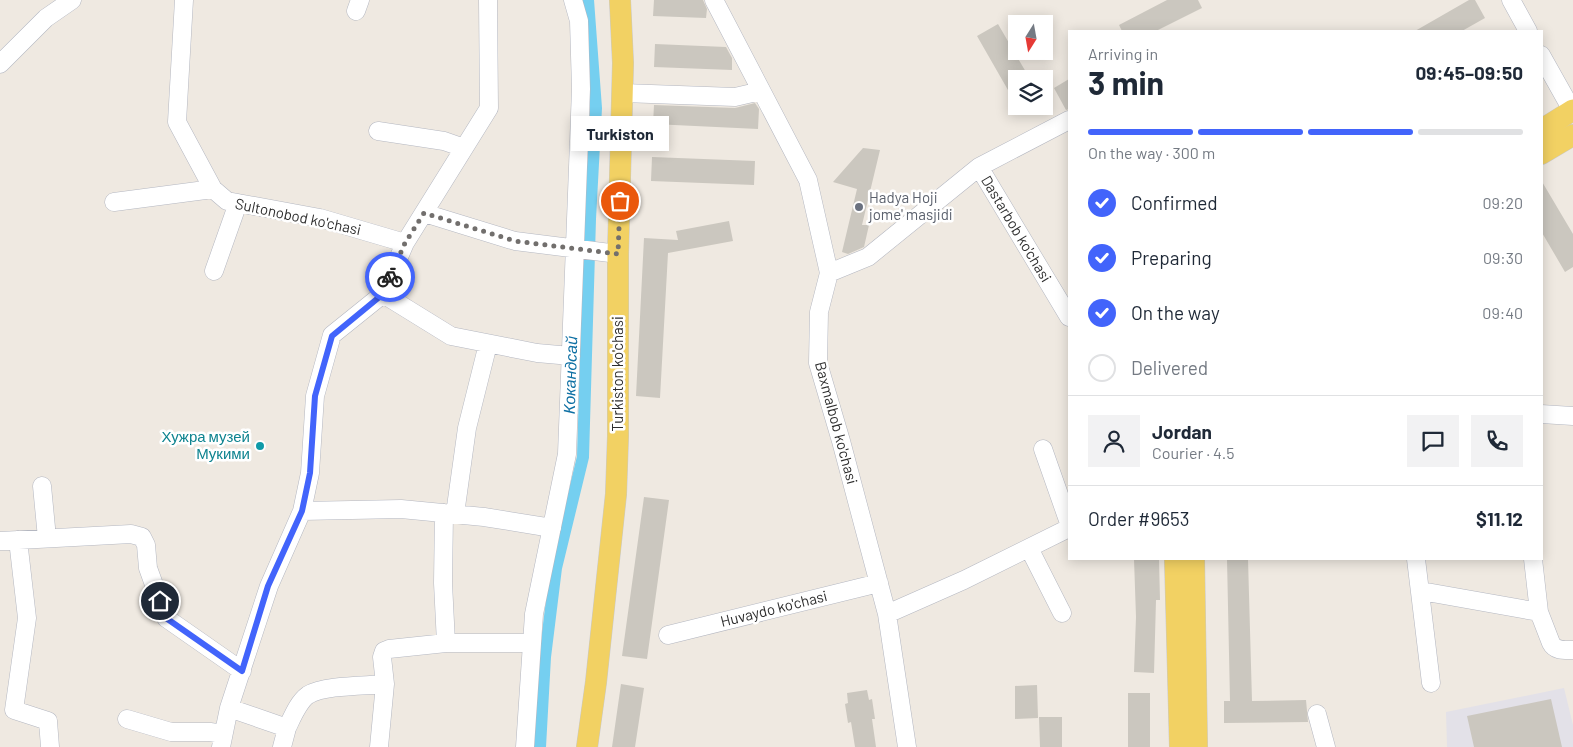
<!DOCTYPE html>
<meta charset="utf-8">
<style>
body{margin:0;font-family:Barlow,sans-serif;background:#f2f2f3;color:#1f2937;height:100vh;display:flex;flex-direction:column;font-size:19px;white-space:nowrap}
*{box-sizing:border-box;margin:0}
p{font-size:16px;color:#747a83}
.icon{flex:none;width:28px;height:28px;fill:none;stroke:currentColor;stroke-width:2;stroke-linecap:round;stroke-linejoin:round}
.map{position:relative;flex:1;overflow:hidden}
.panel{position:absolute;left:1068px;top:30px;width:475px;height:530px;display:flex;flex-direction:column;background:#fff;border-radius:0px;box-shadow:0 2px 12px #0003}
.panel>*{flex:none}
.needle{width:32px;rotate:191deg}
.fabs{position:absolute;left:1008px;top:15px;display:grid;gap:10px}
.fabs a{display:grid;place-items:center;width:45px;height:45px;border-radius:0px;background:#fff;box-shadow:0 2px 12px #0003;font-size:25px}
.pin{position:absolute;display:grid;place-items:center;width:42px;height:42px;color:#fff;margin:-21px;border:2px solid #fff;border-radius:50%;box-shadow:0 1px 5px #0007}
.courier{position:absolute;display:grid;place-items:center;width:50px;height:50px;margin:-25px;border:4px solid #4264fb;border-radius:50%;background:#fff;color:#222;box-shadow:0 1px 6px #0007}
.bubble{position:absolute;height:35px;border-radius:0px;background:#fff;box-shadow:0 2px 12px #0003;font-size:16px;font-weight:700;line-height:35px;text-align:center}
.headline em{font-style:normal;font-weight:700}
.headline div{display:flex;flex-direction:column-reverse}
.headline{display:flex;align-items:center;justify-content:space-between;height:85px;padding:0 20px}
h1{font-size:32px;font-weight:700;line-height:38px}
.bar{display:grid;grid-template-columns:repeat(4,1fr);gap:8px 5px;align-content:center;height:60px;padding:0 20px}
.bar i{height:6px;border-radius:4px;background:#e0e1e3}
.bar .on{background:#4264fb}
.bar p{grid-column:span 4}
.line{display:flex;align-items:center;gap:12px;padding:0 20px;border-top:1px solid #e0e1e3}
.line div{flex:1}
.round{display:grid;place-items:center;flex:none;width:52px;height:52px;border-radius:0px;background:#f2f2f3}
ol{padding:0 20px;list-style:none}
li{display:flex;align-items:center;gap:15px;height:55px}
li p{margin-inline-start:auto}
li .icon{padding:5px;border-radius:50%;background:#4264fb;color:#fff;stroke-width:4}
li:last-child{color:#747a83}
li i{width:28px;height:28px;border:2px solid #e0e1e3;border-radius:50%}
.map>svg:first-child{display:block}
.industrial{fill:#e3e1e8}
.lines{fill:none;stroke-linecap:round;stroke-linejoin:round}
.canal{stroke:#75cff0;stroke-width:12}
.building{fill:#cbc7bf}
.minor-casing{stroke:#b4b7c1;stroke-width:19}
.major-casing{stroke:#c9c9c9;stroke-width:22}
.minor{stroke:#fff;stroke-width:18}
.major{stroke:#f2d163;stroke-width:21}
.done{stroke:#726f6d;stroke-width:5;stroke-dasharray:0 9}
.route{stroke:#4264fb;stroke-width:6}
.worship-dot{fill:#6b7280;stroke:#fff;stroke-width:2}
.culture-dot{fill:#0f9aa8;stroke:#fff;stroke-width:2}
.labels{text-anchor:middle;stroke-width:5;stroke-linejoin:round;paint-order:stroke}
.worship-label{font-size:15px;fill:#5b616d;stroke:#fff;text-anchor:start}
.street-label{font-size:15px;fill:#2e2e2e;stroke:#fff}
.culture-label{font-size:15px;fill:#0d838f;stroke:#fff;text-anchor:end}
.water-label{font-size:16px;font-style:italic;fill:#0d6fa3;stroke:#fff}
</style>
<div class="map">
<svg width="1573" height="747" viewBox="0 0 1573 747">
<rect width="100%" height="100%" fill="#efe9e1"/>
<path class="industrial" d="M1564 688 1573 725V747H1447L1446 712Z"/>
<g class="lines">
<path class="canal" d="M540 747 545 657 556 568 583 457 590 219 596 108 588 0"/>
</g>
<path class="building" d="M654 0H703L707 9 706 18 653 16Z
M1167 0H1198L1202 8 1156 31H1122L1119 25Z
M1469 0H1475L1485 18 1462 31H1415Z
M998 24 1030 79H1016V104L977 36Z
M655 44 726 47 732 58V70L654 67Z
M1069 79V109L1066 110 1054 88Z
M755 103 759 109 758 129 653 124 654 105 735 108Z
M863 148 880 150 862 225H869L864 247 848 254 842 252 857 189 833 182Z
M652 157 755 161 754 185 651 181Z
M1541 180 1573 234V267L1565 272 1541 231Z
M729 221 733 241 668 253 660 398 636 396 644 238 678 240 676 231Z
M644 497 669 500 647 659 622 656Z
M1134 559H1159L1160 600H1156L1154 673 1134 672 1136 617Z
M1227 559H1248L1252 701 1306 700 1308 722 1224 723V701H1230Z
M621 684 644 688 635 747H612Z
M1037 685 1038 718 1015 719V686Z
M867 690 869 700 872 699 875 719H872L876 747H855L851 722 848 723 845 704 848 703 847 693Z
M1128 693H1150V747H1128Z
M1551 699 1562 747H1474L1467 716Z
M1039 717H1062V747H1040Z"/>
<g class="lines">
<g class="minor-casing">
<path id="minor" d="M184 0 177 122 213 189 227 201 320 218 405 243
M714 0 808 180 829 273 819 312 818 363 841 441 887 614 907 747
M1511 0 1528 31
M356 11 360 0
M1541 55 1573 112
M0 64 46 18 72 0
M623 93 735 97 761 91
M378 131 444 141 464 148
M979 167 1069 317
M114 202 213 189
M424 213 515 241 618 254
M214 271 238 203
M829 273 868 257 979 167 1069 120
M383 294 451 336 537 353 571 356
M1541 414 1573 416
M1043 449 1069 523
M42 486 47 538
M302 511 401 509 484 517 552 528
M444 513 443 583 446 643
M455 514 467 428 488 344
M18 540 27 618 14 710 48 721 50 747
M0 541 131 534 142 537 146 545 148 568 166 618 242 671
M1029 548 1062 613
M1416 559 1431 683
M1533 559 1539 612 1551 643C1555 651 1564 650 1573 650
M1421 591 1539 612
M887 614 964 580 1069 528
M668 635 879 583
M229 708 287 728 282 747
M1317 714 1326 747
M127 719 171 732H210L223 734
M287 728C292 718 298 702 308 695 324 685 366 686 385 684
M221 747 229 708 269 586 302 511 310 473 315 396 332 335 383 294 405 243 489 108 488 0
M379 747 385 684 382 657 384 651 389 649 446 643H532
M525 747 534 614 567 454 581 89 579 21 573 0"/>
</g>
<g class="major-casing">
<path id="major" d="M1541 130 1573 110
M1541 154 1573 135
M1175 559 1180 747
M1194 559 1197 747
M587 747 596 682 616 494 618 436V254L623 63 620 0"/>
</g>
<use href="#minor" class="minor"/>
<use href="#major" class="major"/>
</g>
<g class="lines">
<path class="done" d="M390 277 405 243 424 213 515 241 618 254 620 201"/>
<path class="route" d="M160 601 166 618 242 671 268 586 302 511 310 473 315 396 332 336 383 294 390 277"/>
</g>
<circle class="worship-dot" cx="859" cy="207" r="5"/>
<circle class="culture-dot" cx="260" cy="446" r="5"/>
<g class="labels">
<g class="worship-label">
<text x="869" y="203">Hadya Hoji<tspan x="869" dy="17">jome' masjidi</tspan></text>
</g>
<g class="street-label">
<text transform="translate(298 217) rotate(12)" y="5">Sultonobod ko'chasi</text>
<text transform="translate(1016 229) rotate(59)" y="5">Dastarbob ko'chasi</text>
<text transform="translate(618 374) rotate(-90)" y="5">Turkiston ko'chasi</text>
<text transform="translate(836 423) rotate(75)" y="5">Baxmalbob ko'chasi</text>
<text transform="translate(774 609) rotate(-14)" y="5">Huvaydo ko'chasi</text>
</g>
<g class="culture-label">
<text x="250" y="442">Хужра музей<tspan x="250" dy="17">Мукими</tspan></text>
</g>
<g class="water-label">
<text transform="translate(570 375) rotate(-88)" y="6">Кокандсай</text>
</g>
</g>
</svg>
<div class="fabs">
<a><svg class="needle" viewBox="-14 -14 28 28"><path d="M0-13l5 13h-10z" fill="#e53935"/><path d="M0 13l5-13h-10z" fill="#747a83"/></svg></a>
<a><svg class="icon" aria-label="layers" viewBox="0 0 24 24"><path d="M12 4l9 5-9 5-9-5zM3 14l9 5 9-5"/></svg></a>
</div>
<div class="pin" style="left:620px;top:201px;background:#ea580c"><svg class="icon" aria-label="bag" viewBox="0 0 24 24"><path d="M5 8h14l-1 12H6zM9 8a3 3 0 0 1 6 0"/></svg></div>
<div class="pin" style="left:160px;top:601px;background:#1f2937"><svg class="icon" aria-label="home" viewBox="0 0 24 24"><path d="M3 11l9-7 9 7M6 9v11h12V9"/></svg></div>
<div class="courier" style="left:390px;top:277px"><svg class="icon" aria-label="bike" viewBox="0 0 24 24"><circle cx="6" cy="16" r="4"/><circle cx="18" cy="16" r="4"/><path d="M6 16l4-8h5l3 8M10 8l3 8H6M13 5h3"/></svg></div>
<div class="bubble" style="left:571px;top:116px;width:98px">Turkiston</div>
<section class="panel">
<div class="headline"><div><h1>3 min</h1><p>Arriving in</p></div><em>09:45–09:50</em></div>
<div class="bar"><i class="on"></i><i class="on"></i><i class="on"></i><i></i><p>On the way · 300 m</p></div>
<ol>
<li><svg class="icon" aria-label="check" viewBox="0 0 24 24"><path d="M5 12l5 5 9-10"/></svg>Confirmed<p>09:20</p></li>
<li><svg class="icon" aria-label="check" viewBox="0 0 24 24"><path d="M5 12l5 5 9-10"/></svg>Preparing<p>09:30</p></li>
<li><svg class="icon" aria-label="check" viewBox="0 0 24 24"><path d="M5 12l5 5 9-10"/></svg>On the way<p>09:40</p></li>
<li><i></i>Delivered</li>
</ol>
<div class="line" style="height:90px"><a class="round"><svg class="icon" aria-label="person" viewBox="0 0 24 24"><circle cx="12" cy="8" r="4"/><path d="M4 21q1-7 8-7t8 7"/></svg></a><div><b>Jordan</b><p>Courier · 4.5</p></div><a class="round"><svg class="icon" aria-label="chat" viewBox="0 0 24 24"><path d="M4 5h16v11H9l-5 4z"/></svg></a><a class="round"><svg class="icon" aria-label="phone" viewBox="0 0 24 24"><path d="M5 4h4l2 5-3 2q2 4 5 5l2-3 5 2v4C11 20 4 13 5 4z"/></svg></a></div>
<div class="line" style="height:65px"><div>Order #9653</div><b>$11.12</b></div>
</section>
</div>
